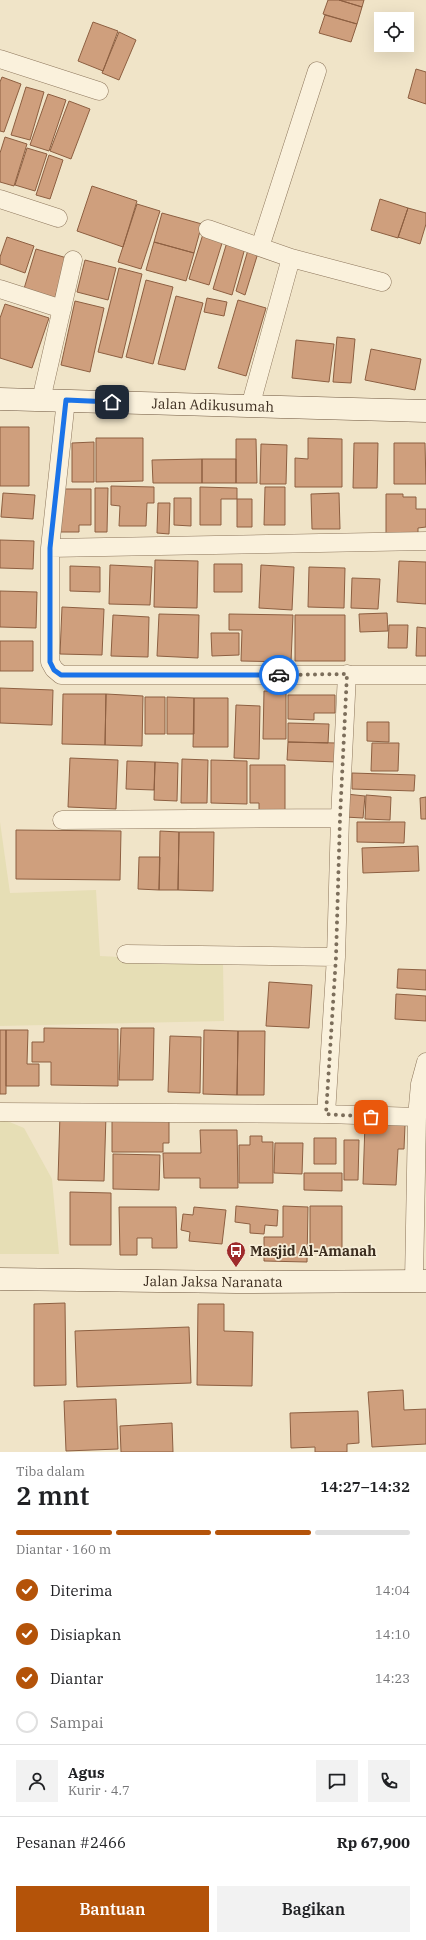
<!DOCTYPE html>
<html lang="id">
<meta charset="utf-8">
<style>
body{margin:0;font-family:"IBM Plex Serif",serif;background:#f2f2f2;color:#202124;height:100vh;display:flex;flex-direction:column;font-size:15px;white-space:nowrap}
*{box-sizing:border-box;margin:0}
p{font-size:13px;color:#757577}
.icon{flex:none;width:22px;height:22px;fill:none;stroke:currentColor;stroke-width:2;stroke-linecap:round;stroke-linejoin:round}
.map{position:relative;height:1452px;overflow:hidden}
.side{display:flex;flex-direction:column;background:#fff;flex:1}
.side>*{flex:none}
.buttons{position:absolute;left:374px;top:12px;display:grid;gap:8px}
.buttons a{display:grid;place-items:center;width:40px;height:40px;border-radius:0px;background:#fff;box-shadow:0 4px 16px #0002;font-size:20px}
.pin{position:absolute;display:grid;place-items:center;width:34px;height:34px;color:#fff;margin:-17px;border-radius:8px;box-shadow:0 2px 6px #0006}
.courier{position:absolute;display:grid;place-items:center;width:40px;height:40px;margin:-20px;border:3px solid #1a73e8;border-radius:50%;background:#fff;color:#222;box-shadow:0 1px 5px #0007}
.summary em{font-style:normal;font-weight:600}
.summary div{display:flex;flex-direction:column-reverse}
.summary{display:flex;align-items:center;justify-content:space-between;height:68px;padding:0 16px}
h1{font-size:26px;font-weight:600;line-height:30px}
.bar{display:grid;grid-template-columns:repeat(4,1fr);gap:6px 4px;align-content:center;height:48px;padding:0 16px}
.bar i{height:5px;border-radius:3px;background:#e0e0e0}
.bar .on{background:#b45309}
.bar p{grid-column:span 4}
.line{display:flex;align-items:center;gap:10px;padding:0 16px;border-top:1px solid #e0e0e0}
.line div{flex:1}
.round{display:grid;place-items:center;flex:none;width:42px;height:42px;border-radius:0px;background:#f2f2f2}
ol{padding:0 16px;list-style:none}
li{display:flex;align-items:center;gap:12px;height:44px}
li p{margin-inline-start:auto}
li .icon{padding:4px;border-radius:50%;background:#b45309;color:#fff;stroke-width:4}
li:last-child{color:#757577}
li i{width:22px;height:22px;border:2px solid #e0e0e0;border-radius:50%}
.cta{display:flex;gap:8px;margin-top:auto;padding:8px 16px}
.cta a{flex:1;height:46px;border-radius:0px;background:#b45309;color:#fff;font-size:16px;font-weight:600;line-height:46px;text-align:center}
.cta a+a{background:#f2f2f2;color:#202124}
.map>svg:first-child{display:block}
.farmland{fill:#e6deb5}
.building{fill:#cf9f7d;stroke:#8d5f41}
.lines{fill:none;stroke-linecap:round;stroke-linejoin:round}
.minor-casing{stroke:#8d765c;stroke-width:19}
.secondary-casing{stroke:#6f573f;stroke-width:23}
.minor{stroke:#faf1dc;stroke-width:18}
.secondary{stroke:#faf1dc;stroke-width:22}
.done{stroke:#7c6e5b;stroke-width:4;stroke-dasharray:0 7.2}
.route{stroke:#1a73e8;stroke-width:5}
.labels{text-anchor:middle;stroke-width:3.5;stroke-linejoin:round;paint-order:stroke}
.street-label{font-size:14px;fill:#3d2e20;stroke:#f7eed8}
.poi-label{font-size:14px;font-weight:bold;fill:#3d2e20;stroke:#f7eed8;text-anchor:start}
</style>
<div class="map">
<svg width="426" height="1452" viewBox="0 0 426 1452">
<rect width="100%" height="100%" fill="#f0e4c8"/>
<path class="farmland" d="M0 822 10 893 96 890 100 956 223 962 224 1021 0 1026Z
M0 1118 24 1128 52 1179 59 1254H0Z"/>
<path class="building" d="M328 0H339L362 7 357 24 323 14Z
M339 0H364L362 7Z
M325 15 357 24 351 42 319 33Z
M93 22 118 31 103 71 78 61Z
M119 32 136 40 119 80 102 73Z
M416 69 426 72V104L408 98Z
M2 77 21 84 4 132 0 131V82Z
M26 87 44 92 30 140 11 135Z
M48 94 66 100 49 151 30 145Z
M69 101 90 109 71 159 50 151Z
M5 137 27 144 14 186 0 182V153Z
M27 148 47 154 35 191 15 185Z
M49 155 63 160 50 199 36 195Z
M92 186 137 201 123 247 77 231Z
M380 199 408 208 398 238 371 230Z
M137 204 160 211 141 269 118 262Z
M408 208 426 213V224L420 244 398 237Z
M162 213 202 224 194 253 154 242Z
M203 234 223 240 209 285 189 279Z
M7 237 34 246 25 273 0 264V257Z
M154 242 194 253 186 281 146 270Z
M227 242 245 248 232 295 213 289Z
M36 249 67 258 54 301 23 292Z
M248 250 258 253 245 295 236 291Z
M85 260 116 268 108 300 77 292Z
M119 268 142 274 122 358 98 352Z
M146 280 173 287 153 364 126 357Z
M176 296 203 303 185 370 158 364Z
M207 298 227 302 224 316 204 312Z
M238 300 266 308 246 376 218 368Z
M75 301 104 308 90 372 61 365Z
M5 304 49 318 32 368 0 358V318Z
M337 337 355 339 351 383 333 382Z
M296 340 334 344 329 382 292 378Z
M371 349 421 359 415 390 365 380Z
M0 427H29V486H0Z
M96 438H143V481L96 482Z
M308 438 342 439V487H295V458L308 459Z
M236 439H256L257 483H236Z
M94 442V482H72V443Z
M354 443H378L377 488H353Z
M394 443H425L426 484H394Z
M261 444 287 445 286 484H260Z
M202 459V483H153L152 460Z
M202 459H236V483H202Z
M111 486 154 487V503H147L146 526H119L120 506 111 505Z
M200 487 237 488V499H221V525H200Z
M265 487H285V525H264Z
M95 488H108L107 532H95Z
M60 489H91V525H79V532H60Z
M3 493 35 495 33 519 1 517Z
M339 493 340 529H312L311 494Z
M386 494H403V497H416V509H426V527L418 528V538L386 535Z
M174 498H191V526L174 525Z
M237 499H252V527H237Z
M158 503H170L169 534 157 533Z
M0 540 34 541 33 569 0 568Z
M155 560 198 561 197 608 154 607Z
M399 561 426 562V604L397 602Z
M214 564H242V592H214Z
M110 565 152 567 150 605 109 604Z
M261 565 294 567 292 610 259 608Z
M70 566 100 567V592L70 591Z
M309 567 345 568 344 608 308 607Z
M352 578 380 579 378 609 351 608Z
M0 591 37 592 36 628 0 627Z
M62 607 104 609 102 655 60 654Z
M387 613 388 631 360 632 359 614Z
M159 614 199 615 198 658 157 656Z
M229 614 293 615 291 662 241 661 242 630H229Z
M113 615 149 617 148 657 111 656Z
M295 615H345V661H295Z
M389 625H408L407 648H388Z
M417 627 426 628V656H416Z
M211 633H239V655L212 656Z
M0 641H33V671H0Z
M0 688 53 690 52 725 0 723Z
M264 691H286V739H263Z
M63 694H106L105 745 62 744Z
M106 694 143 696 142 746 105 745Z
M288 695H335V713H314V720L288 719Z
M145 697H165V734H145Z
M167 697 194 698V734H167Z
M194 698H228V747H193Z
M236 705 260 706 259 759 234 758Z
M367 722H389V742L367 741Z
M288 723 329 724 328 743 288 742Z
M288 742 337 743V762L287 760Z
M372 743H399L398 771H371Z
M70 758 118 760 116 809 68 807Z
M182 759 208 760 207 803H181Z
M211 760 247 761V804L211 803Z
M127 761 155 762 154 790 126 789Z
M155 762 178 763 177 801 154 800Z
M250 765H285V814H259V803H250Z
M352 773 415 775 414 791 352 789Z
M346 794 365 796 363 818 345 817Z
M366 795 391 797 390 820 365 819Z
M426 797V819H421L420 798Z
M357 822H405L404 843 357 842Z
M16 830 121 831 120 880 16 879Z
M160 831 179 832 178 890H159Z
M179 832H214L213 891 178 890Z
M418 846 419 871 363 873 362 848Z
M139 857H160L159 890 138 889Z
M398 969 426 970V990L397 988Z
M269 982 312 985 309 1028 266 1026Z
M396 994 426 996V1021L395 1019Z
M44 1028 118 1029V1086L51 1085V1062H32V1042H44Z
M121 1028H154L153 1080H119Z
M0 1030H6V1094H0Z
M6 1030H28L27 1064H39V1086H6Z
M204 1030 238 1031 237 1095 203 1094Z
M238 1031H265L264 1095H237Z
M170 1036 201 1037 200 1093 168 1092Z
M60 1114 106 1115 104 1181 58 1180Z
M112 1119H169V1143H163V1152H112Z
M365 1123 405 1125 404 1149H398L396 1185 363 1184Z
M200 1130H237L238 1188H200V1178H164L163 1153H201Z
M250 1136H262V1142H273V1183H239V1145H250Z
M314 1138H336V1164H314Z
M344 1140H359L358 1180H344Z
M275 1143H303L302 1174 274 1173Z
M113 1154 160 1155 159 1190 113 1189Z
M304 1173H342V1191L304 1190Z
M70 1192 111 1193V1245H70Z
M236 1206 278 1210 277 1226 265 1225 264 1234 250 1233V1224L235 1222Z
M283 1206 308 1207 307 1262 264 1261V1237H283Z
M310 1206H342V1253H310Z
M119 1207H176L177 1248H152V1238H137V1255H120Z
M194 1207 226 1210 222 1244 189 1241 190 1232 181 1230 183 1214 193 1215Z
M65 1303 66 1385 34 1386V1304Z
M198 1304H224V1331L253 1332 252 1386 197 1385Z
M189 1327 191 1383 77 1387 75 1331Z
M403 1390 404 1410 426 1409V1444L372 1447 368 1392Z
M116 1399 118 1449 66 1451 64 1401Z
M358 1411 359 1443 347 1444V1452H315V1447L291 1448 290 1413Z
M172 1423 173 1452H121L120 1426Z"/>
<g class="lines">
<g class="minor-casing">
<path id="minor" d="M0 59 99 91
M0 199 58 218
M208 229 291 258
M260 247 317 71
M0 289 62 309
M41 400 73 260
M66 400 50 548V662L54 669 61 675H426
M250 407 291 258 382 282
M50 548 426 541
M62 820 340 818
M126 954 336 957
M0 1112 326 1114 417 1117 414 1281
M326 1114 336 957 340 818 347 674
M417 1117 420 1084 426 1062"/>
</g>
<g class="secondary-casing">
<g id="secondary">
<path id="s1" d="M0 399 426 411"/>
<path id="s2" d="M0 1279 236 1282 426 1281"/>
</g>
</g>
<use href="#minor" class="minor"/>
<use href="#secondary" class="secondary"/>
</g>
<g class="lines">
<path class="done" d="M279 675 347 674 340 818 336 957 326 1114 371 1117"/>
<path class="route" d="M112 402 66 400 50 548V662L54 670 61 675H279"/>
</g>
<defs>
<g id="bus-pin" transform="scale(1)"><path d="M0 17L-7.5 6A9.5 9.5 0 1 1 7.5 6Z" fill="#9e2a2b" stroke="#f7eed8"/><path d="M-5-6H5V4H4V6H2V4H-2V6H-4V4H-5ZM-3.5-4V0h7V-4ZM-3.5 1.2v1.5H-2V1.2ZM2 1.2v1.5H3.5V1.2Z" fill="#fff"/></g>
</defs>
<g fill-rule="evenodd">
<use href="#bus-pin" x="236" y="1251"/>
</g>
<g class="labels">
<g class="street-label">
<text dy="5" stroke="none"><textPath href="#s1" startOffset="213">Jalan Adikusumah</textPath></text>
<text dy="5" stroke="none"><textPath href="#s2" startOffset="213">Jalan Jaksa Naranata</textPath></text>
</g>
<g class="poi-label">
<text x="250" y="1256">Masjid Al-Amanah</text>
</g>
</g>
</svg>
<div class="buttons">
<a><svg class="icon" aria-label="locate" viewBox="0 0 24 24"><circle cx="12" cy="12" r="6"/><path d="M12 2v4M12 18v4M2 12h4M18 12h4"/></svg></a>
</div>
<div class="pin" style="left:371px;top:1117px;background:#ea580c"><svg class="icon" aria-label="bag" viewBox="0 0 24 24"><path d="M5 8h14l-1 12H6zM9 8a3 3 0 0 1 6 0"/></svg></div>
<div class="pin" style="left:112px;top:402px;background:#1f2937"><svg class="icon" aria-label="home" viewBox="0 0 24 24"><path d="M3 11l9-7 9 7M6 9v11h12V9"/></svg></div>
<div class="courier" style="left:279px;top:675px"><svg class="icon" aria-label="car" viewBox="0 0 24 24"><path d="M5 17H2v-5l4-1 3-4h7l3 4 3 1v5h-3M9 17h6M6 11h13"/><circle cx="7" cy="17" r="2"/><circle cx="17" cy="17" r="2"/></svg></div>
</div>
<section class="side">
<div class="summary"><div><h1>2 mnt</h1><p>Tiba dalam</p></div><em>14:27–14:32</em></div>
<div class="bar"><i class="on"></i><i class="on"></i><i class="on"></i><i></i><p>Diantar · 160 m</p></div>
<ol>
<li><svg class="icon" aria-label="check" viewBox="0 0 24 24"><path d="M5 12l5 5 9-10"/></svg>Diterima<p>14:04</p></li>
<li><svg class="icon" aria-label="check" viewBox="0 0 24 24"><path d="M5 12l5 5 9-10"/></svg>Disiapkan<p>14:10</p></li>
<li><svg class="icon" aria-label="check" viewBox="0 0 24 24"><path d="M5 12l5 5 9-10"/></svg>Diantar<p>14:23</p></li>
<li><i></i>Sampai</li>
</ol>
<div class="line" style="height:72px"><a class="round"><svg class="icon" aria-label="person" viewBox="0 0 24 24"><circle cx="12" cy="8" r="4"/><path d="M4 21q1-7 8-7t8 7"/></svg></a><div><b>Agus</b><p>Kurir · 4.7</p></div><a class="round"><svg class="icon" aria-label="chat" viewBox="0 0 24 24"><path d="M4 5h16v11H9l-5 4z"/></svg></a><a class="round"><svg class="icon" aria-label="phone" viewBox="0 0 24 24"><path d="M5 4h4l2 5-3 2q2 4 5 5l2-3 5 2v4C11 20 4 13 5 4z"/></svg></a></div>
<div class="line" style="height:52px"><div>Pesanan #2466</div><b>Rp 67,900</b></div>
<div class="cta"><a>Bantuan</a><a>Bagikan</a></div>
</section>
